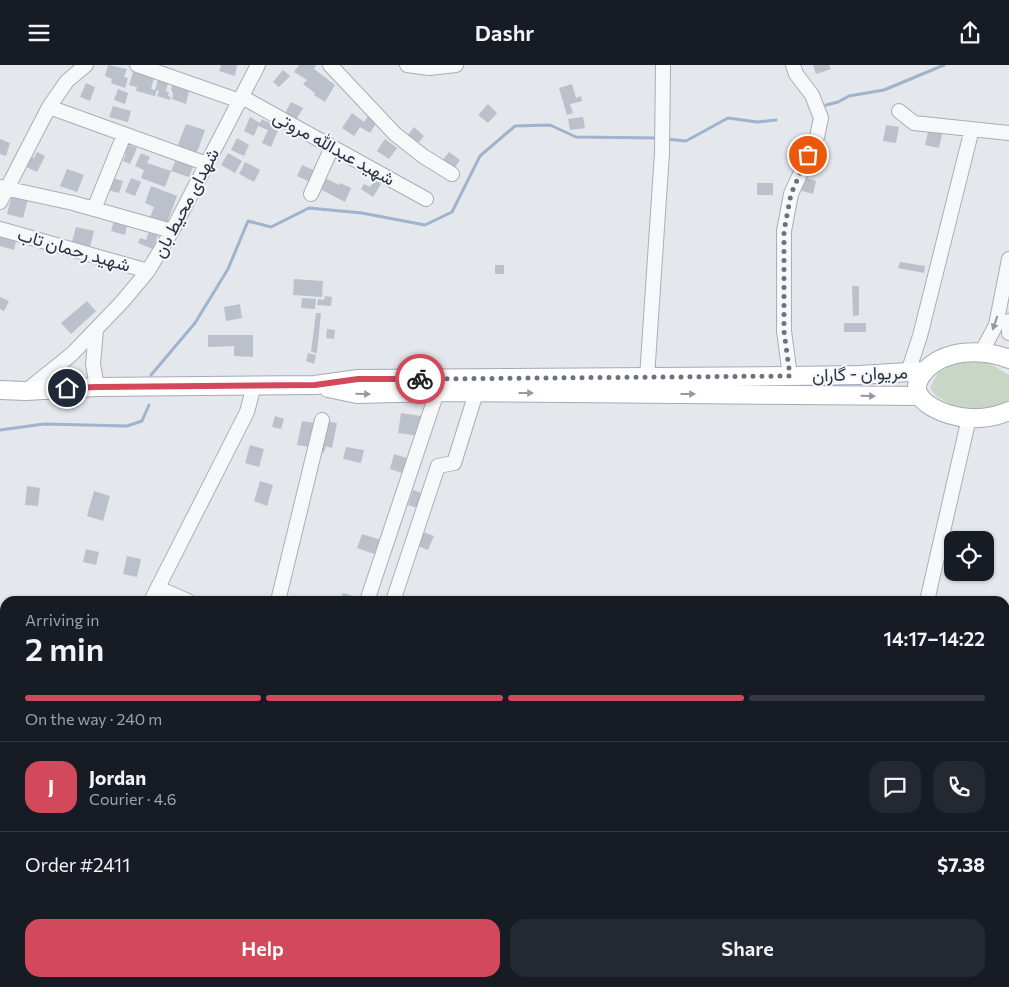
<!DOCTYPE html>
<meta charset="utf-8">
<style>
body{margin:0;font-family:Commissioner,Vazirmatn,sans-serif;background:#242831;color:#f1f3f6;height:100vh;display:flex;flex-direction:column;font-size:19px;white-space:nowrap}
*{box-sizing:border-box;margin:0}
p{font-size:16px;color:#9ea1a6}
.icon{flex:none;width:28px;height:28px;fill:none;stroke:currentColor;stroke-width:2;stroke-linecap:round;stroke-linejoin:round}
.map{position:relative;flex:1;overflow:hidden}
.drawer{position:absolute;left:0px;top:531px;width:1010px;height:391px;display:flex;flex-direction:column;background:#171b24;border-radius:15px 15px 0 0;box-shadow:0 1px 4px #0004}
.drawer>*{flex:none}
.tools{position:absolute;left:944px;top:466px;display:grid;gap:10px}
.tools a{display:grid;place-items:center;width:50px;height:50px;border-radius:10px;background:#171b24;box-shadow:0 1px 4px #0004;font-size:25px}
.pin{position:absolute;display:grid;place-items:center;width:42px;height:42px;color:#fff;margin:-21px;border:2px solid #fff;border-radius:50%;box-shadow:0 1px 5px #0007}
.courier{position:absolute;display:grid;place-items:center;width:50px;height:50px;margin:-25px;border:4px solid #d1495b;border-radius:50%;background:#fff;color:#222;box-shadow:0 1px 6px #0007}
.summary em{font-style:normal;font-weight:600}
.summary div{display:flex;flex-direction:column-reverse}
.summary{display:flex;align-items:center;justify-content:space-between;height:85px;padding:0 25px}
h1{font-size:32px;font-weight:600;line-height:38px}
.bar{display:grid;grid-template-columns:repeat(4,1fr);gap:8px 5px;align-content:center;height:60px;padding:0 25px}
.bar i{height:6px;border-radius:4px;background:#363941}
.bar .selected{background:#d1495b}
.bar p{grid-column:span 4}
.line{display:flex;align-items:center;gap:12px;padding:0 25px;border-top:1px solid #363941}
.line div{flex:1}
.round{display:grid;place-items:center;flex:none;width:52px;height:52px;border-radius:15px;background:#242831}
.cta{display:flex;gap:10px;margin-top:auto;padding:10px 25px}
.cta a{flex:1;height:58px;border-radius:15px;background:#d1495b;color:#fff;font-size:20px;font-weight:600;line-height:58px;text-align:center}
.cta a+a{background:#242831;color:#f1f3f6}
header{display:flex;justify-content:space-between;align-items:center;height:65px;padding:0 25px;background:#171b24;font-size:22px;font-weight:600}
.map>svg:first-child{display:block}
.green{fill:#c9d6c5}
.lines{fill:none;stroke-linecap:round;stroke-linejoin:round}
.stream{stroke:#9fb4cc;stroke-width:3}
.building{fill:#bbc0ca}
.minor-casing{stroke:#a9aeb7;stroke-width:16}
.major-casing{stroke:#a3abb8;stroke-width:20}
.minor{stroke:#f7f8fa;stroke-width:14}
.major{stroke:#fff;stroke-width:18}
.oneway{fill:#9196a0}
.oneway2{fill:#959aa2}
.done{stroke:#6c737f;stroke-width:5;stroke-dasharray:0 9}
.route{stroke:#d1495b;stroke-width:6}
.labels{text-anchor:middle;stroke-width:4;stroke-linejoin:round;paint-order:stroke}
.street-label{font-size:18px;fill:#2b3445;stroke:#f4f6f9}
</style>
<header><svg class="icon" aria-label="menu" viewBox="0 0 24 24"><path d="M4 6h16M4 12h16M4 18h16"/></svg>Dashr<svg class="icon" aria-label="share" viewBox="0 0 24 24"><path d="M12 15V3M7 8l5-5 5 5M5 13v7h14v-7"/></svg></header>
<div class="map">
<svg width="1009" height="922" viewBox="0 0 1009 922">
<rect width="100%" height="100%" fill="#e4e7ec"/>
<path class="green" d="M982 294 1009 310V335L996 344 964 347 936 331 930 323 938 308 957 295Z"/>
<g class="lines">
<path class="stream" d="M826 40 838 37 849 31 884 25 944 0
M665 74 686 76 728 53 757 57 776 55
M151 310 195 258 228 204 248 156 271 162 309 143 362 148 425 160 452 147 480 91 515 61 550 60 576 72 659 73
M0 365 44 359 127 361 142 356 149 340"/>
</g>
<path class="building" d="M108 0 127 4 124 12 128 13 125 23 111 18 112 14 105 11Z
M221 0H237L235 11 219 6Z
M299 0H316L314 4 335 20 325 37 314 30 315 28 303 19 307 15 294 7Z
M813 0H829L831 4 816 9Z
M283 5 290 11 279 22 273 17Z
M133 7 154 13 151 24 155 25 158 14 168 18 166 26 169 27 168 31 171 32 170 35 157 31 159 26 157 25 155 31 136 26 137 22 129 20Z
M86 18 95 22 90 36 80 32Z
M173 18 190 22 186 39 172 34 173 29 171 24Z
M572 19 576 33 581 31 582 36 570 39 573 48 567 50 559 23Z
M118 24 128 28 125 39 114 35Z
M291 37 303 43 296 55 285 48Z
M488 39 497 48 488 58 478 50Z
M113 41 131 46 128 57 109 52Z
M352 48 364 57 368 51 377 57 370 68 360 62 354 71 342 63Z
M250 52 260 58 262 54 279 63 271 82 262 78 268 65 258 61 254 71 244 66Z
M583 52 585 63 570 65 568 54Z
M186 59 205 65 195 93 177 82Z
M886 60 899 62 896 78 883 76Z
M414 62 424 71 415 82 405 74Z
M929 62 943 65 939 83 925 80Z
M237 73 249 80 244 91 231 85Z
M0 74 10 78 6 91 0 89Z
M385 74 397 83 389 94 377 86Z
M125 78 137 83 130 99 123 96 126 89 121 87Z
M37 87 45 91 37 107 22 100 27 90 34 93Z
M449 87 460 95 453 105 441 97Z
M141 88 150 92 147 98 171 106 165 122 141 113 144 105 135 101Z
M228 88 242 96 235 108 221 100Z
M178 90 195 96 189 112 171 106Z
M245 97 260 105 254 117 239 109Z
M302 100 320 108 315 119 297 111Z
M67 104 84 110 77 127 60 121Z
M323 112 339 120 340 118 351 123 345 137 318 123Z
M802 112 816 116 813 129 799 125Z
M112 113 123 116 119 128 108 125Z
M131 113 141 117 135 131 125 127Z
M375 115 381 119 373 132 361 124 364 119 370 122Z
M757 118H773V130H757Z
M151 121 177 131 166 161 149 155 154 142 145 138Z
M13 126 29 130 23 153 7 149Z
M115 153 128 156 125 170 111 166Z
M76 162 94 166 90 182 72 177Z
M150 164 159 167 153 184 138 178 140 173 146 175Z
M0 166 17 171 14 185 0 181Z
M900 197 925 201 924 208 898 203Z
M495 200H504V209H495Z
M294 214 323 216 322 232 293 230Z
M852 221H859V250L853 251Z
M325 231 332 232 331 241 317 240 318 234 324 235Z
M0 232 9 236 4 246 0 244Z
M302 233 316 234 315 244 301 243Z
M87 236 96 246 71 269 61 258Z
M240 239 242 253 226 256 224 242Z
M316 248H321L317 288 311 287Z
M844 258H866V267H844Z
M327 264 335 265 334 274 326 273Z
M208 270H253V292L234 291V281L208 282Z
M308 288 316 290 314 299 306 296Z
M401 348 421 351 419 371 398 368Z
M275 351 284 354 281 364 272 362Z
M302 356 315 358 310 382 297 380Z
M326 356 337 358 332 383 326 381 324 388 319 386Z
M250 380 264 384 259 402 245 398Z
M346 382 364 385 361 398 343 394Z
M394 389 410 394 405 409 390 404Z
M260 416 273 420 267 441 254 436Z
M27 421 40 423 38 441 25 440Z
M413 425 425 429 420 444 408 440Z
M94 426 110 431 103 456 87 451Z
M421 466 434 471 428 485 415 480Z
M362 469 384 476 380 491 357 483Z
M86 484 99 487 96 500 83 497Z
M127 491 141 494 137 512 123 509Z
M343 528 356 532 354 536H340Z"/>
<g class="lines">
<g class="minor-casing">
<path id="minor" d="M137 0 240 36
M330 0 395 69 423 91 452 109
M407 0 429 3 456 0
M242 32 426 134
M49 42 207 99
M899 46 914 58 1009 68
M0 122 73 138 172 166
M311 129 332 82
M0 137 49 42 67 16 86 0
M94 144 124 70
M0 164 148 206
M1009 256V268
M96 265 93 299 97 322
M981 288 996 260 1009 194
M908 307 920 271 972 64
M790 311 784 266V166L791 129 817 72 821 53 812 30 796 9 793 0
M647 312 662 88 663 0
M26 326 72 289 122 237 148 206 172 166 258 0
M158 523 188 536
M151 536 247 347 254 320
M278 536 322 355
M367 536 437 327
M393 536 438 401 454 398 476 328
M927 536 969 353
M1005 856 1009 857
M214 922 216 918
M246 922 248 918
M301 922 303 918
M356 922 358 918"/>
</g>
<g class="major-casing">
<path id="major" d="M1009 294C982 283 944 284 924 307 920 312 916 318 917 325 919 332 925 338 932 342 955 355 984 357 1009 346
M328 323 357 329 437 327 920 331
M0 325 26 326 97 322 315 320 358 314 790 311 859 310 925 306"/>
</g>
<use href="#minor" class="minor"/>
<use href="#major" class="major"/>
</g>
<defs><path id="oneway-solid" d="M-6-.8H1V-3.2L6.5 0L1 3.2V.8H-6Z" transform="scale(1.25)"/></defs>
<use class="oneway" href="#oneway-solid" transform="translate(995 258) rotate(109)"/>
<g class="oneway2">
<use href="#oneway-solid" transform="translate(526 328)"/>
<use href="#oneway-solid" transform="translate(363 329) rotate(1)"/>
<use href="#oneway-solid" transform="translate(688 329)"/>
<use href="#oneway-solid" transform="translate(868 331) rotate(1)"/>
</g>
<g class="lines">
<path class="done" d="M420 314 790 311 784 266V166L791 129 808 90"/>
<path class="route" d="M67 323 97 322 315 320 358 314H420"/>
</g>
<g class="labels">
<g class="street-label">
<text transform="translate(334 83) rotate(29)" y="6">شهید عبدالله مروتی</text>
<text transform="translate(186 138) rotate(-62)" y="6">شهدای محیط بان</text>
<text transform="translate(74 185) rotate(16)" y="6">شهید رحمان تاب</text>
<text transform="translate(860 309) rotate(-2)" y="6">مریوان - گاران</text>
</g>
</g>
</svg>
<div class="tools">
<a><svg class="icon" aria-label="locate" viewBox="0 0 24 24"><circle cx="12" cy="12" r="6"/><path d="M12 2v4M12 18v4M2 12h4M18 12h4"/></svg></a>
</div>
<div class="pin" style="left:808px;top:90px;background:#ea580c"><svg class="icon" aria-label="bag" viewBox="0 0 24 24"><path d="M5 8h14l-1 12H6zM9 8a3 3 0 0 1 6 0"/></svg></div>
<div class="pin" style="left:67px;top:323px;background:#1f2937"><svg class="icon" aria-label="home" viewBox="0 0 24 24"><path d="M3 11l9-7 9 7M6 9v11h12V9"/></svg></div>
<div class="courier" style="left:420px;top:314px"><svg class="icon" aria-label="bike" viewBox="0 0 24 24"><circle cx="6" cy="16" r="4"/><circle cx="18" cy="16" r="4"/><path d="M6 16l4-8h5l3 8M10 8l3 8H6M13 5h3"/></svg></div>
<section class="drawer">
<div class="summary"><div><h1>2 min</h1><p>Arriving in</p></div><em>14:17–14:22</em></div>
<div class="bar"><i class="selected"></i><i class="selected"></i><i class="selected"></i><i></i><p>On the way · 240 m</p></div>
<div class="line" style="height:90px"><b class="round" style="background:#d1495b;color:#fff">J</b><div><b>Jordan</b><p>Courier · 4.6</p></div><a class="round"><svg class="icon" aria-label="chat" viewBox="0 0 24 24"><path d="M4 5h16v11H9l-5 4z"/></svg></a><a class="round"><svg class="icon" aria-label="phone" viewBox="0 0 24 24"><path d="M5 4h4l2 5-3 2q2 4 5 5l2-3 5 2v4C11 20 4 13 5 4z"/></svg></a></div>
<div class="line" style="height:65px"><div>Order #2411</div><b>$7.38</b></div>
<div class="cta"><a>Help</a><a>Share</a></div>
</section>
</div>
